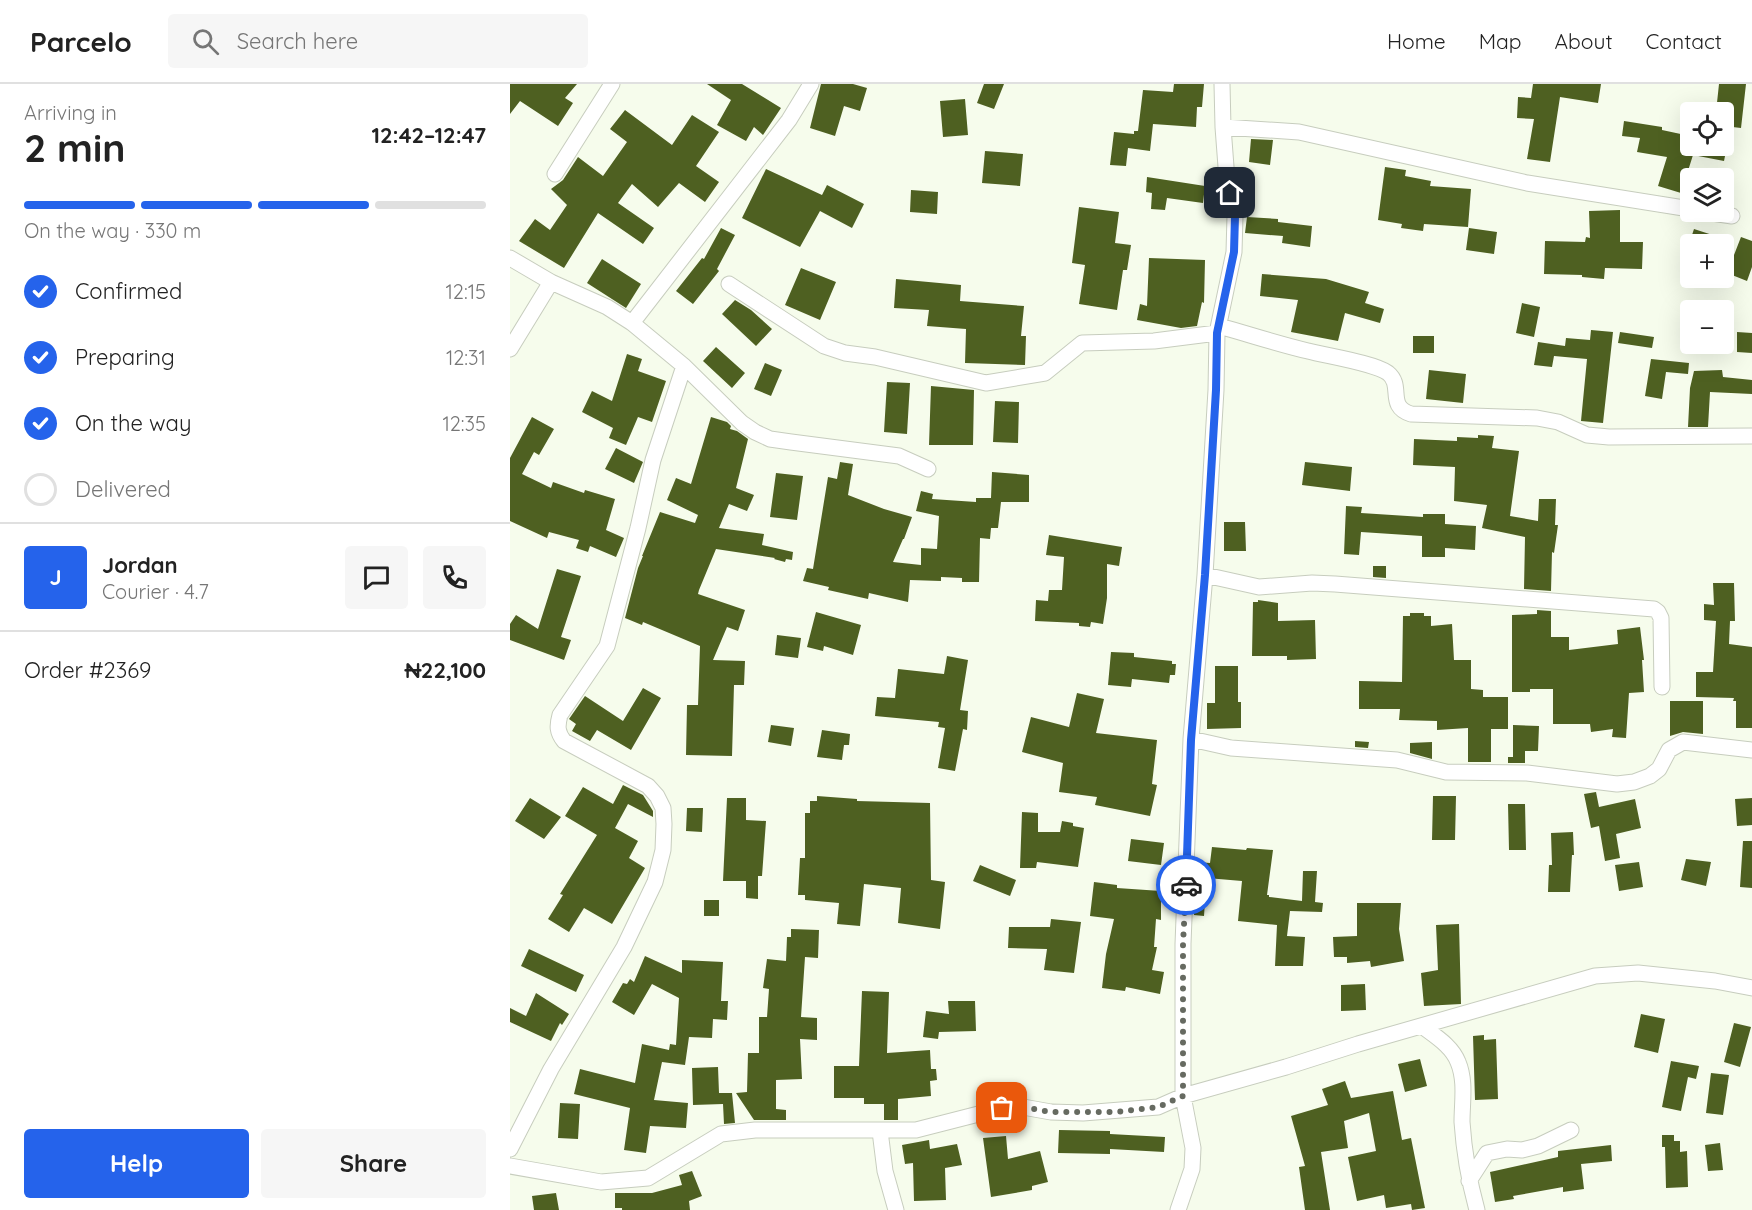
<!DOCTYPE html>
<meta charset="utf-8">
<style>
body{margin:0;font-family:Quicksand,sans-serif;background:#f6f6f6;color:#222;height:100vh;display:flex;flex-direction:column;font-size:22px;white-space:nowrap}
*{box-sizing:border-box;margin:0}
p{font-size:20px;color:#767676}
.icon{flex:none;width:33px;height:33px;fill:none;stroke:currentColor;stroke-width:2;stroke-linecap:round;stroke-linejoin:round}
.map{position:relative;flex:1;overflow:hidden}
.side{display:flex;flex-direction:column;background:#fff;width:510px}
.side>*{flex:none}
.buttons{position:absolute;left:1170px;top:18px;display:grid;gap:12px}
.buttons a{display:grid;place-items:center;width:54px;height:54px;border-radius:6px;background:#fff;box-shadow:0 6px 24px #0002;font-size:30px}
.pin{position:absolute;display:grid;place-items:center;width:51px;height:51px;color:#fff;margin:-26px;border-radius:12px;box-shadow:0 3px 9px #0006}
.courier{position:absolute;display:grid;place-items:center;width:60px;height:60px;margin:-30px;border:4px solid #2563eb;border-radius:50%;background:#fff;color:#222;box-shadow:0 2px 8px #0007}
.headline em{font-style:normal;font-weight:700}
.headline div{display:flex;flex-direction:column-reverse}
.headline{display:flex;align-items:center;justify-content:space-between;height:102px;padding:0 24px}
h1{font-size:39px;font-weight:700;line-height:45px}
.bar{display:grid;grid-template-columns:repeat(4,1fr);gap:9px 6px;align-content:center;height:72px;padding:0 24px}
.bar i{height:8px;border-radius:4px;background:#e0e0e0}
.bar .on{background:#2563eb}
.bar p{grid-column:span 4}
.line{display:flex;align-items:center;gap:15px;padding:0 24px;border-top:2px solid #e0e0e0}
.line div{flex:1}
.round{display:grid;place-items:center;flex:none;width:63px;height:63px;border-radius:6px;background:#f6f6f6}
ol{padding:0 24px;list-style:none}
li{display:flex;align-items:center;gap:18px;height:66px}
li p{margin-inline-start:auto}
li .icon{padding:6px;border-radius:50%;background:#2563eb;color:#fff;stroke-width:4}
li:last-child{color:#767676}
li i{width:33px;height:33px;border:3px solid #e0e0e0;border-radius:50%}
.action{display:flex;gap:12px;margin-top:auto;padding:12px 24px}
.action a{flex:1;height:69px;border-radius:6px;background:#2563eb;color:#fff;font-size:24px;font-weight:700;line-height:69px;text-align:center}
.action a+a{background:#f6f6f6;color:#222}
header{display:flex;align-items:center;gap:36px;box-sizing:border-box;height:84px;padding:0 30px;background:#fff;border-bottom:2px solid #e0e0e0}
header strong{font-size:28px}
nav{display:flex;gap:33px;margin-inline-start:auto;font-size:21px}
.search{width:420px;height:54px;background:#f6f6f6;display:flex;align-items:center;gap:15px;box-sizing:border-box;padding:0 21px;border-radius:6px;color:#767676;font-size:22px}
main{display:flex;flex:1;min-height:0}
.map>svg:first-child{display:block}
.building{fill:#4e6021}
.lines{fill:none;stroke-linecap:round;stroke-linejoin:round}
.minor-casing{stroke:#c7cdbe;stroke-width:17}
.minor{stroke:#fff;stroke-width:15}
.done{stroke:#666a61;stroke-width:6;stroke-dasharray:0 10.8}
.route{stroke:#2563eb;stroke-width:8}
</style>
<header>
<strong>Parcelo</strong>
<div class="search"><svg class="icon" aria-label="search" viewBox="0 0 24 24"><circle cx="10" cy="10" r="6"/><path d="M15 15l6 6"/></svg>Search here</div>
<nav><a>Home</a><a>Map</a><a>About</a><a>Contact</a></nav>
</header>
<main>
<section class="side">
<div class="headline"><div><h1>2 min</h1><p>Arriving in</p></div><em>12:42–12:47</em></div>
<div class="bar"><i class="on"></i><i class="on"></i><i class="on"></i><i></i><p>On the way · 330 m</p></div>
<ol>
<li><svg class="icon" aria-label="check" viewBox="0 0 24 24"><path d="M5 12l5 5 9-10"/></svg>Confirmed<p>12:15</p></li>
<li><svg class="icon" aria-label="check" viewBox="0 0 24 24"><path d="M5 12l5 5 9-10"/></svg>Preparing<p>12:31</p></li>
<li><svg class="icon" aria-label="check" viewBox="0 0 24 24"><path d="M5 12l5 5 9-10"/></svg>On the way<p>12:35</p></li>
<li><i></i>Delivered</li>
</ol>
<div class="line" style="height:108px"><b class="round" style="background:#2563eb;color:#fff">J</b><div><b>Jordan</b><p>Courier · 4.7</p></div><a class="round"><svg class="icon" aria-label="chat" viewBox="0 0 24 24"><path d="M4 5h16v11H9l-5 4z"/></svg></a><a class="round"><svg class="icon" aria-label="phone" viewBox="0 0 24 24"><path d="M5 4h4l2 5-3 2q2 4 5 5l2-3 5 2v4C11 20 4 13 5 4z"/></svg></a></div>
<div class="line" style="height:78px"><div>Order #2369</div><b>₦22,100</b></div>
<div class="action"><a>Help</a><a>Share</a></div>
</section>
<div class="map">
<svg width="1242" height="1126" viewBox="0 0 1242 1126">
<rect width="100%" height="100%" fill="#f6fcec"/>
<path class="building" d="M0 0H67L55 14 63 19 48 42 10 17 0 30Z
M197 0H232L271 24 253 51 244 43 236 57 207 41 221 16Z
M311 0H343L357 4 350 27 334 22 325 52 300 44Z
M474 0H494L484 25 467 19Z
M664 0H694L692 23H687L686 43 643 40 640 67 618 64 616 82 600 81 604 48 624 50V47H628L633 6 663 8Z
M1023 0H1091L1088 19 1050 13 1040 78 1017 75 1024 35 1007 34 1008 13 1021 14Z
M1209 0H1236L1231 44 1214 42V28H1206Z
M455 15 458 51 433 53 430 17Z
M115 26 162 61 182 31 209 48 186 82 209 98 195 118 169 99 148 123 122 100 108 119 144 144 133 160 88 129 54 184 9 157 25 135 40 146 57 121 41 105 53 96 68 73 93 92 117 58 100 45Z
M1114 37 1152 43V46L1180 52V62H1217L1214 77 1183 71 1171 109 1148 102 1157 73 1127 68 1130 54 1112 52Z
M741 55 763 56 760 81 739 78Z
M475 67 513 70 510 102 472 99Z
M875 83 896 86 895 92 921 97 920 102 961 105 958 143 914 140 913 147 891 144 892 140 868 136Z
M256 85 312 111 317 101 354 120 342 144 310 127 290 163 232 134Z
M637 93 695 102 693 119 657 114 655 126 641 125 642 109 636 108Z
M401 106 428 108 427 130 400 128Z
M569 123 609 128 605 159 621 161 617 186H613L607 226 569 220 575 181 562 179Z
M1110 126V158H1133L1132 185 1095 184 1094 195 1072 193V191L1034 190 1035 157 1075 158 1076 153 1080 154 1079 127Z
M737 133 768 135V138L802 142 800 163 772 159 773 152 735 149Z
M211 144 225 151 207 185 209 187 183 220 166 207 192 174 194 175Z
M959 144 987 148 984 170 956 166Z
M1184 145 1224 158V160H1179Z
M1231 153 1242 157V183L1237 197 1217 189Z
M639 174 695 176 694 219 692 218 687 242 671 244 627 236 630 220 637 222Z
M92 175 131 200 116 224 77 199Z
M291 184 326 198 310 236 275 221Z
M752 190 816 195 859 208 855 219 874 225 870 239 835 229 828 257 781 248 788 216 750 212Z
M386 195 451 201 450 217 514 222 511 252H516L515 281 455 279 456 245 417 242 419 226 384 224Z
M225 216 241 226 262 245 246 262 212 230Z
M1012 219 1030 223 1024 253 1006 249Z
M1081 246 1103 248 1093 339 1071 337 1077 275 1044 272 1042 283 1024 281 1028 258 1055 262 1056 254 1080 256Z
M1110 248 1144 253 1142 264 1108 259Z
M1227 248 1242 249V269L1227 268Z
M903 252H924V269H903Z
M206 263 235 289 222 304 193 277Z
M117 270 132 275 128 287 156 297 142 338 128 333 116 361 99 354 103 344 72 328 82 307 102 317Z
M1141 275 1179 279 1178 290 1156 288 1152 315 1135 312Z
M255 279 272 286 261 312 244 305Z
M919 286 956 290 953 319 916 315Z
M1212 286 1213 293 1242 296V310L1200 308 1198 343H1178L1180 304 1184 287Z
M377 298 400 299 397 350 374 348Z
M421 302 464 306 463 361H419Z
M485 317 509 318 508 359 483 358Z
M22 333 44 345 29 371 24 368 12 390 41 404 43 398 74 409 75 406 105 415 96 446 114 454 106 473 80 462 78 468 66 464 69 456 39 448 37 454 0 437V374Z
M201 333 217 338 221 342 220 345 227 347 238 355 226 404 244 411 237 427 219 420 209 444 254 450 252 461 283 468 282 476 276 475 275 478 264 475 265 474 206 465 189 506 188 510 235 526 228 547 217 543 203 576 235 577 234 601H224L222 672 176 671 177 621H188L190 562 133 538 132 541 115 534 128 484 133 472H132L150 428 185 439 188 431 157 416 166 394 181 400Z
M968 351 984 352 982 364 1009 367 1000 432 1028 437 1029 415H1046L1045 441H1048L1044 469 1042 468 1041 507 1014 505 1015 453 972 444 977 421 944 417 945 383 903 381 904 355 947 357V353L968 354Z
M106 364 133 378 124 399 95 385Z
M330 378 343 380 338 411 374 425 402 433 394 455H393L383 478 411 481V464L427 465 429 432 406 427 411 407 423 410 422 415 466 418V414H481L482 388 519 391V418H491L488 444H481L480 455 470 454 469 498H452V494L431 493V497L400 496 398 518 359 509 358 515 318 506 319 503 293 497 297 484 303 485 318 393 327 395Z
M795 378 842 383 840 407 792 401Z
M266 389 293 392 287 436 260 433Z
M836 422 852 423 851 429 913 433V430H935V440L966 442 965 466 935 464V473H912V452L851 448 849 471 834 470Z
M714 438H735L736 467H714Z
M539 451 612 463 609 482 597 480V514L593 540 581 538 580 543 569 542V539L525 537 526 516 538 517 539 506H552L554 473 536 471Z
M863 482H876V494L863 493Z
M47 485 71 492 51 553 61 556 54 576 0 556V540L6 531 28 545Z
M1203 499H1224L1225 537H1220L1219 560 1242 563V644H1226V617H1223L1224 614 1186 613V588H1203L1206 537 1194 536V520L1204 521Z
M748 516 768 519V537L805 536 806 575 777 576V572H742L743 518H748Z
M1027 526 1041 527V553H1059V566L1108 560 1107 546 1130 543 1134 576H1132L1134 608 1119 609 1116 654 1102 653 1103 645 1081 648 1080 640H1043V605H1020V608H1002V531L1027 530Z
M306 528 351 541 343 571 314 562 313 567 297 563Z
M900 529H914V532H921V542L942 540 944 576H961V605L973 606V613H998V645H981V678H958V644L927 646V637L889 636 890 625H849V597L892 598 893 532H900Z
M267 551 291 554 288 574 265 571Z
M601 568 624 569V573L662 577V580H666L665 591H660L659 599 622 595 621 603 598 601Z
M437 572 458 576 450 626 458 627 457 646 453 645 445 687 428 684 435 644 428 643 429 638 365 632 367 613 385 614 388 585 434 590Z
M705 582H728V618H731V644L697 645V619H705Z
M133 604 151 614 121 666 87 646 80 657 62 647 66 640 59 635 75 612 113 637Z
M567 609 594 615 586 649 647 656 642 700 647 701 640 732 585 721 587 713 549 708 553 679 512 668 521 633 559 643Z
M1160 617H1193V650L1173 648 1160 652Z
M261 641 284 644 281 662 258 658Z
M1003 641 1029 642 1028 667H1015V679H998V673H1003Z
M312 646 340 650 339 661H334L332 676 307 673Z
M845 657 859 658 858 664 845 663Z
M922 658V675L900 669V659Z
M113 701 133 711 143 727V733L118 720 105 744 128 757 119 774 135 784 102 840 74 824 59 848 38 835 53 811 50 810 87 751 55 732 73 703 103 720Z
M1086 708 1089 723 1125 715 1131 744 1106 750 1110 774 1095 777 1089 742 1081 744 1074 710Z
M307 712 347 715V717L420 719 421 796 435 798 430 845 388 839 391 804 354 800 350 842 327 840 329 819 295 816V811H288L290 774H295V729H300V717H307Z
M923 712H946L945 756H922Z
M20 714 51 733 34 755 5 737Z
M217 714H236V736L256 737 252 792H248V815L236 814V797H213Z
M1242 714V741L1227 742 1225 715Z
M998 720H1015L1016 766H999Z
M177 724H193L192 748 176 747Z
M512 728 528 729V748H550L552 737 563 739V742L574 744 568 783 527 778 526 784H510Z
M1063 748 1064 771H1062L1060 808H1038L1039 781H1042L1041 749Z
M621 755 654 759 651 781 618 777Z
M1233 757H1242V804L1230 803Z
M702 763 736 766 737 764 763 766 757 811H759V813L792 817 793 787H807L805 818 813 819 812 828 780 827 777 852 795 853 793 882H765L767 841 728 837 732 797 685 793 686 778 700 779Z
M1176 775 1201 778 1196 802 1171 796Z
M1129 778 1133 803 1109 807 1105 781Z
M470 781 506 796 500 812 463 797Z
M584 798 607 801V804L651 807V836L646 835 644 863H647L642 886 654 888 650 910 616 903 615 907 592 904 596 870 604 835 580 832Z
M194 816H209V832H194Z
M684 816 695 817 694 832 684 831Z
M847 819H891L889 845 894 877 861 883 860 877 837 879V873H824L823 853 847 852Z
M541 835 571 838 564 889 534 886 537 865 498 864 499 843H540Z
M949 840 951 920 914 922 911 889 928 886 926 841Z
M281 845 309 846 308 874 295 873 291 933 307 934V956L290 955 292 995 266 996V1025L276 1026V1036H244L226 1009 237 1008 238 969H249V933H257L259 905 253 904 257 875 276 877 277 853H281Z
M19 865 74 891 66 908 11 882Z
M135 872 172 889V876L213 878 211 917H218L217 936 203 935 202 954 179 953 175 981 152 978 144 1016 178 1019 176 1044 140 1042 136 1069 114 1066 120 1024 64 1010 70 985 125 999 132 960 159 966 160 960 166 961 169 914 142 900 124 931 102 918 113 899 117 900 120 895 124 898Z
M855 900 856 926 831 927V901Z
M352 907 379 908 377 969 420 966 421 985H426L427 996 420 997 421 1012 388 1015V1036H374V1020H354V1014H324V982H349Z
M26 909 59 930 52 941 50 939 41 957 0 938V924L16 932Z
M438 917H465L466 947 429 948 428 955 413 953 416 927 439 930Z
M1131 930 1155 935 1148 969 1124 963Z
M1224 939 1241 943 1230 983 1214 978Z
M974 951V956L986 955 988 1015 965 1016 963 952Z
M910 975 917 1002 895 1008 888 980Z
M1161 977 1189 982 1186 995 1178 993 1171 1027 1152 1023Z
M208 983 209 1009H222L225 1039 214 1040 213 1020 183 1021 182 984Z
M1201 989 1219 991 1213 1031 1196 1029Z
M835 997 841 1014 883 1007 892 1056 901 1054 915 1124 902 1126 901 1120 876 1124 874 1111 847 1117 838 1073 866 1067 859 1029 834 1037 838 1064 811 1068 820 1126H795L789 1083 795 1082 781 1032 818 1021 812 1005Z
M50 1019 70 1020 68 1055 48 1054Z
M549 1046 600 1047V1050L655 1053 654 1068 600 1065V1070L548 1069Z
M1152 1051H1164V1057H1170V1068L1177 1067 1178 1103 1156 1104 1155 1063H1152Z
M496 1052 498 1075 530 1067 538 1098 522 1102V1106L481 1113 473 1054Z
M419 1056 420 1065 447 1060 452 1081 435 1084 436 1116 404 1117 403 1079 395 1080 392 1061Z
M1210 1059 1213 1086 1198 1087 1195 1061Z
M1101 1061 1102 1077 1071 1080 1074 1105 1053 1108V1103L1003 1112 1004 1115 985 1118 980 1088 1048 1073V1067Z
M182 1087 192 1112 179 1117 180 1126H112V1124H105V1109H142L172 1101 169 1091Z
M46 1109 49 1126H24L22 1112Z"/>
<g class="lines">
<g class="minor-casing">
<path id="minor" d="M713 43 789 48 1017 99 1180 125
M45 90 102 0
M1195 128 1222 132
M0 174 41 198 97 223 122 239 174 282 232 339 245 348 260 355 281 358 389 372 418 385
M219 200 314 262 335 269 365 273 476 299 535 289 572 259 644 257 707 249
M122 239 279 36 301 0
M709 242C738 250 768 260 798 267 817 272 864 279 878 289 894 302 876 322 901 330L1027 334 1048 338 1077 351 1099 353 1242 352
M0 265 41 198
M695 491 749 503 802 499 825 500 1144 525 1148 528 1151 534 1152 603
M681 655 721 664 887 676 936 688 1017 689 1107 700 1124 698 1140 692 1149 685 1159 666 1173 658 1242 666
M912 942C925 952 942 962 948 978 956 997 952 1018 952 1038 954 1068 959 1097 967 1126
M370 1047 375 1087 386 1126
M0 1065 41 985 114 863 145 798 153 766 154 740 153 724 147 712 138 702 54 657C47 648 47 642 50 631L97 562 128 444 143 376 174 282
M0 1082 91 1098 138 1094 211 1050 245 1046H406L492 1024 513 1023 541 1028 573 1029 648 1023 673 1012 776 983 848 960 1085 892 1128 889 1205 897 1242 904
M959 1097 977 1069 997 1065 1012 1066 1028 1062 1061 1046
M668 1126 682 1085 683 1064 673 1012V860L681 655 695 491 706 306 707 249 724 168 725 132 717 96 713 43 712 0"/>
</g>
<use href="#minor" class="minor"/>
</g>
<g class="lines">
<path class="done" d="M492 1024 513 1023 541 1028H605L648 1023 673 1012V860L676 801"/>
<path class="route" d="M676 801 681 656 695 491 706 306 707 249 724 168 725 132 720 109"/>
</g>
</svg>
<div class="buttons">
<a><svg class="icon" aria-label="locate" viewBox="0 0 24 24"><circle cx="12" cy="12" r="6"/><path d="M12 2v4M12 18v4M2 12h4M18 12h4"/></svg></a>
<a><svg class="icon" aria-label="layers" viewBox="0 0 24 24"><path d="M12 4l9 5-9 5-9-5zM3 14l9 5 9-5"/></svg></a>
<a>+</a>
<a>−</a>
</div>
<div class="pin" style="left:492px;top:1024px;background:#ea580c"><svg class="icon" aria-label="bag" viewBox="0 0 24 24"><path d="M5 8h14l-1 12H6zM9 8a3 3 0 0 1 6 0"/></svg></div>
<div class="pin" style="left:720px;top:109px;background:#1f2937"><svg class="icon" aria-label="home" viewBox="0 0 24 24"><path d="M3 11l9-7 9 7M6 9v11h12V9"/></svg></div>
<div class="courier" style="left:676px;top:801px"><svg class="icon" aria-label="car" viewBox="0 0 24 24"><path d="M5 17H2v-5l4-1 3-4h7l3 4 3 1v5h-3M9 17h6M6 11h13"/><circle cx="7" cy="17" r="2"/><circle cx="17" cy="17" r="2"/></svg></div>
</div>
</main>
